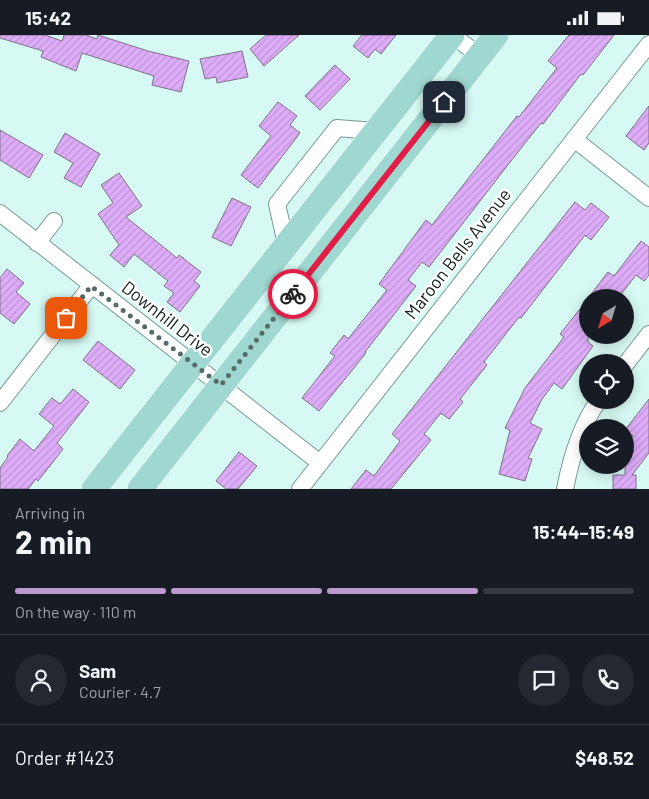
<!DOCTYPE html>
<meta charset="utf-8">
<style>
body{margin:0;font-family:Barlow,sans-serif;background:#242831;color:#f1f3f6;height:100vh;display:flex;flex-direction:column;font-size:19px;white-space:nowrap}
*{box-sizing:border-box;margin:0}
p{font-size:16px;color:#9ea1a6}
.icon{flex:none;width:28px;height:28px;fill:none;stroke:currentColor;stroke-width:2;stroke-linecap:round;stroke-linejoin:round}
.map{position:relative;height:454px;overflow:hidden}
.drawer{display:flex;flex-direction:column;background:#171b24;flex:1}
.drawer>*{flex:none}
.needle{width:32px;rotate:218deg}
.fabs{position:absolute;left:579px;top:254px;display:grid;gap:10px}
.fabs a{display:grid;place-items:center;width:55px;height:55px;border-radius:50%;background:#171b24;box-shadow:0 2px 12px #0003;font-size:25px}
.pin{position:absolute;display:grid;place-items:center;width:42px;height:42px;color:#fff;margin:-21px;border-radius:10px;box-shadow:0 2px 8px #0006}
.courier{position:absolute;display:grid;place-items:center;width:50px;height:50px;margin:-25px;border:4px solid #e11d48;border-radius:50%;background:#fff;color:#222;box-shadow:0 1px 6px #0007}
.overview em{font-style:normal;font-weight:700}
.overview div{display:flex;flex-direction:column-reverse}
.overview{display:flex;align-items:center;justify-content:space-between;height:85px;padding:0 15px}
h1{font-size:32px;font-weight:700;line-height:38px}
.bar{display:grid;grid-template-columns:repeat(4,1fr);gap:8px 5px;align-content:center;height:60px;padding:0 15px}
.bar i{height:6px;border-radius:4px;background:#363941}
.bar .on{background:#bb99ce}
.bar p{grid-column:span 4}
.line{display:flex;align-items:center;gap:12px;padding:0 15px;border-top:1px solid #363941}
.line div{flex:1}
.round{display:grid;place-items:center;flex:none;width:52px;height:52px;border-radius:26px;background:#242831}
.status{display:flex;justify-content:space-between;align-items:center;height:35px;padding:0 25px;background:#171b24;direction:ltr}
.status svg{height:14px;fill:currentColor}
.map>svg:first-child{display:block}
.building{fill:url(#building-hatch);stroke:#7f7186}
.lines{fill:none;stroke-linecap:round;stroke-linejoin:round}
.minor-casing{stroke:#7a9994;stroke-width:18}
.primary-casing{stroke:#fff;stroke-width:26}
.minor{stroke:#fff;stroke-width:16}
.primary{stroke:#9fd8d0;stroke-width:25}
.done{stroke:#576b68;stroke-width:5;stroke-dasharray:0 9}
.route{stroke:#e11d48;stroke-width:6}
.labels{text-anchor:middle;stroke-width:5;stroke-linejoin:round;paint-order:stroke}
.street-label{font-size:18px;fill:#121f1d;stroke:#fefefe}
</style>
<div class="status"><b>15:42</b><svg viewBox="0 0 49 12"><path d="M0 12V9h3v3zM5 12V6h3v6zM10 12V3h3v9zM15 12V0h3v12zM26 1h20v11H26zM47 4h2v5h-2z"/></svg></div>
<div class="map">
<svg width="649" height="454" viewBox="0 0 649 454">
<defs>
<pattern id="building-hatch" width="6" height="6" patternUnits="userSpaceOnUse" patternTransform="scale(1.25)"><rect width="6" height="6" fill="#deacf9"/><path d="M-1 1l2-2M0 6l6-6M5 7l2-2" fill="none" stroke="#bd94d5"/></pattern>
</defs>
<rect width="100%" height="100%" fill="#d7f9f3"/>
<path class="building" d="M0 0H45L62 6 64 0H86L97 4 98 0 148 16 189 26 181 57 152 50 154 41 82 18 76 36 41 22 43 16 0 3Z
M266 0H299L264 31 250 14Z
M362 0H396L381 19 375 14 368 23 353 11Z
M569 0H614L583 40 581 39 543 89 541 88 514 122 429 232 422 227 408 245 416 251 365 317 366 318 319 376 302 363 335 321 330 318 344 300 348 304 387 255 379 249 426 185 432 190 517 81 519 82 557 33 548 26Z
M242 16 248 42 217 48 216 42 205 44 200 24Z
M335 30 350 44 320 75 305 61Z
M278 67 297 81 290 90 300 98 258 153 241 140 271 101 259 91Z
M649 71V108L644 115 626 101Z
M0 95 43 120 29 143 0 125Z
M65 98 100 119 81 152 64 143 73 128 54 117Z
M119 138 142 171 126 182 177 223 179 220 201 237 194 246 200 251 180 277 167 267 174 258 164 251 168 246 134 219 124 232 110 220 119 210 98 179 113 168 101 150Z
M232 163 251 172 231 211 212 202Z
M575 167 585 175 591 168 609 182 591 205 585 200 521 283 519 282 484 327 487 330 460 364 463 367 449 384 441 378 424 399 431 405 391 454H351L366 435 374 441 400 406 392 399Z
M641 206 649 212V240L644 246 636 240 619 262H589L608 237 614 241Z
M7 234 24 248 16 257 30 269 14 289 0 278V243Z
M588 264V307L593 311 562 354 554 348 542 364 530 388 542 394 528 423 532 424 525 446 499 439 510 395 505 393 525 353 564 302 560 299Z
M98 306 135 335 120 354 83 325Z
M73 354 89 367 57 408 63 414 38 446 36 444 28 454H0V433L8 422 7 421 20 404 34 416 54 391 39 379 52 363 60 369Z
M649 364V418L632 440H636V454H613V440H625V411L633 401 625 395Z
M239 417 257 431 238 454H226L216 446Z"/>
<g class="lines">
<g class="minor-casing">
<path id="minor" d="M452 0 480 21
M574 104 649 163
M0 178 320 428
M37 208 54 186
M286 209 277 169 337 93 375 96
M625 330 649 299
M0 368 91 251
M300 454 649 9
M565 454C571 423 580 391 599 365"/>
</g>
<g class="primary-casing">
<path id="primary" d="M94 454 452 0
M140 454 496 0"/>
</g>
<use href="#minor" class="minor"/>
<use href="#primary" class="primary"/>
</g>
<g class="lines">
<path class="done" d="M66 283 91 251 221 350 293 259"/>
<path class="route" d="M293 259 444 67"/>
</g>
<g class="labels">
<g class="street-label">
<text transform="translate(458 219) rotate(-52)" y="6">Maroon Bells Avenue</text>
<text transform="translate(167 284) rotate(38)" y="6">Downhill Drive</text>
</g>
</g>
</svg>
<div class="fabs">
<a><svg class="needle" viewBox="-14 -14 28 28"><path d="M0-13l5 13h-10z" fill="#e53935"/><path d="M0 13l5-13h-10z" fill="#9ea1a6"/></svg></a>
<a><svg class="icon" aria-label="locate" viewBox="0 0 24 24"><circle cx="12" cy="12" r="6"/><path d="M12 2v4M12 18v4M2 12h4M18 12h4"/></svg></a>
<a><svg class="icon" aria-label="layers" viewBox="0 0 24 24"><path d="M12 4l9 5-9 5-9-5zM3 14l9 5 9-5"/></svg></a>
</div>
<div class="pin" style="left:66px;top:283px;background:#ea580c"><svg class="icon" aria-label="bag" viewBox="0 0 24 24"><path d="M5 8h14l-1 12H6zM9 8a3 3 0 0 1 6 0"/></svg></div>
<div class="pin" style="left:444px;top:67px;background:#1f2937"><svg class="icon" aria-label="home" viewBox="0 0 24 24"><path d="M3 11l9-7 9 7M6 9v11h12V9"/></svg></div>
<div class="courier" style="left:293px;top:259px"><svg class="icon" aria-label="bike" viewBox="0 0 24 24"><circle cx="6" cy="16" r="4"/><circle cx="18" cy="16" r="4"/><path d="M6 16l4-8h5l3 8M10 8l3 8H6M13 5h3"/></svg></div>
</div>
<section class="drawer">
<div class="overview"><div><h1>2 min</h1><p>Arriving in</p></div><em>15:44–15:49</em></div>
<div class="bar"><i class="on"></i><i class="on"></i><i class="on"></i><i></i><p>On the way · 110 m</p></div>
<div class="line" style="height:90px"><a class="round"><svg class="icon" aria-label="person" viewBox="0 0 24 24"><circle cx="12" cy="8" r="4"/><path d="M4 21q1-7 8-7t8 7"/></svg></a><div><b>Sam</b><p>Courier · 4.7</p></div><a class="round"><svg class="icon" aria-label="chat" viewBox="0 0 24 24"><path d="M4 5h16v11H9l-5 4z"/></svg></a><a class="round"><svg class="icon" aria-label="phone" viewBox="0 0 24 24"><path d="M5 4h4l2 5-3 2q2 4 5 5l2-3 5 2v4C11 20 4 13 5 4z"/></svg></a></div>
<div class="line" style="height:65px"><div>Order #1423</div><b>$48.52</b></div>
</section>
